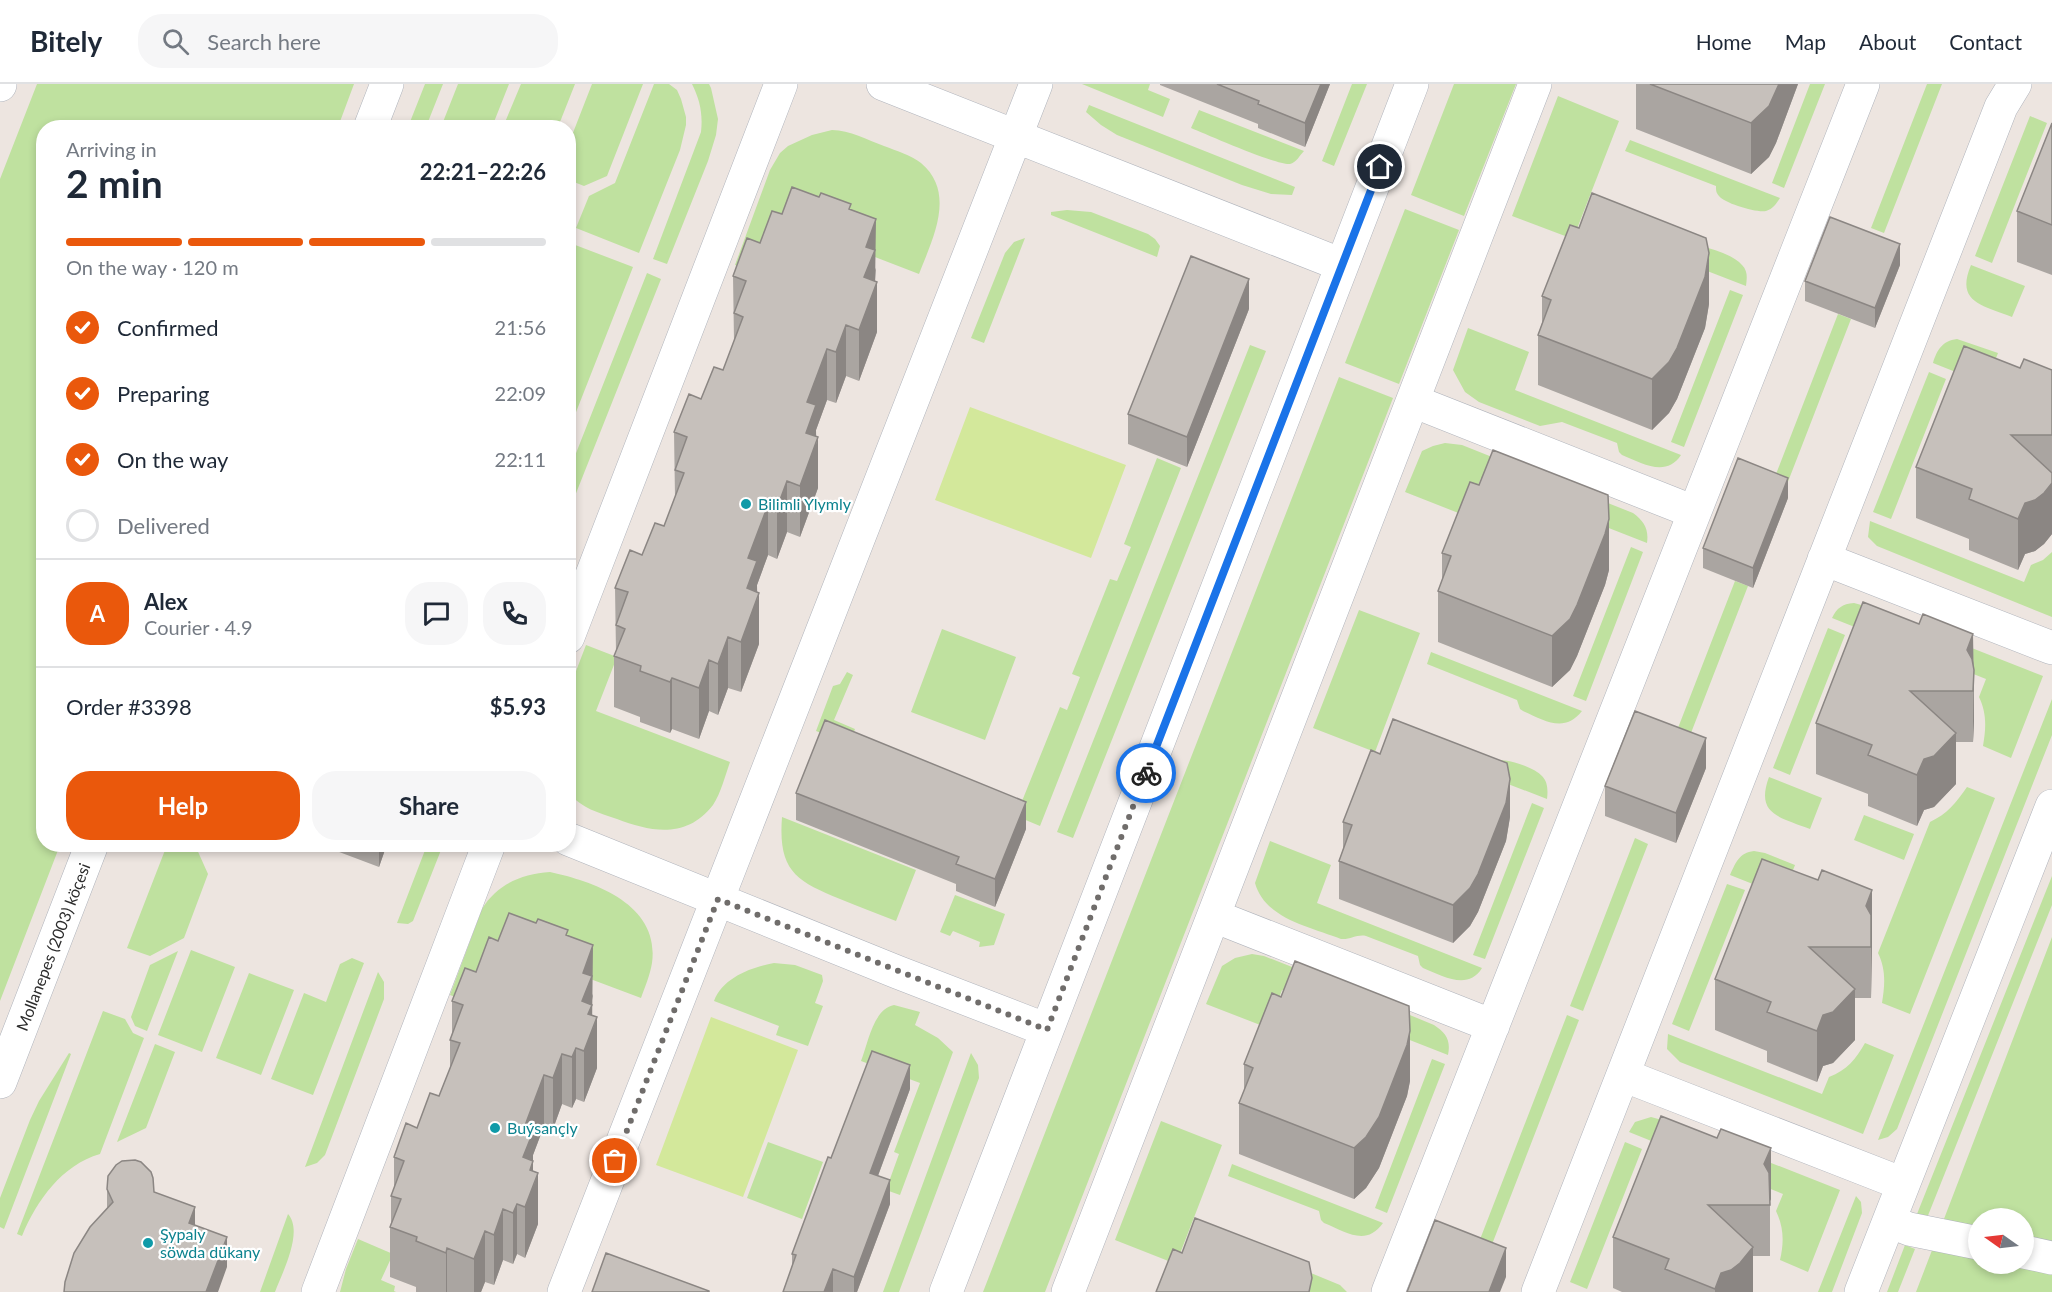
<!DOCTYPE html>
<meta charset="utf-8">
<style>
body{margin:0;font-family:Lato,sans-serif;background:#f6f6f7;color:#1f2937;height:100vh;display:flex;flex-direction:column;font-size:22px;white-space:nowrap}
*{box-sizing:border-box;margin:0}
p{font-size:20px;color:#747a83}
.icon{flex:none;width:33px;height:33px;fill:none;stroke:currentColor;stroke-width:2;stroke-linecap:round;stroke-linejoin:round}
.map{position:relative;flex:1;overflow:hidden}
.sheet{position:absolute;left:36px;top:36px;width:540px;height:732px;display:flex;flex-direction:column;background:#fff;border-radius:24px;box-shadow:0 3px 9px #0003}
.sheet>*{flex:none}
.needle{width:39px;rotate:284deg}
.buttons{position:absolute;left:1968px;top:1124px;display:grid;gap:12px}
.buttons a{display:grid;place-items:center;width:66px;height:66px;border-radius:50%;background:#fff;box-shadow:0 3px 9px #0003;font-size:30px}
.pin{position:absolute;display:grid;place-items:center;width:51px;height:51px;color:#fff;margin:-26px;border:3px solid #fff;border-radius:50%;box-shadow:0 2px 6px #0007}
.courier{position:absolute;display:grid;place-items:center;width:60px;height:60px;margin:-30px;border:4px solid #1a73e8;border-radius:50%;background:#fff;color:#222;box-shadow:0 2px 8px #0007}
.summary em{font-style:normal;font-weight:700}
.summary div{display:flex;flex-direction:column-reverse}
.summary{display:flex;align-items:center;justify-content:space-between;height:102px;padding:0 30px}
h1{font-size:39px;font-weight:700;line-height:45px}
.bar{display:grid;grid-template-columns:repeat(4,1fr);gap:9px 6px;align-content:center;height:72px;padding:0 30px}
.bar i{height:8px;border-radius:4px;background:#e0e1e3}
.bar .selected{background:#ea580c}
.bar p{grid-column:span 4}
.line{display:flex;align-items:center;gap:15px;padding:0 30px;border-top:2px solid #e0e1e3}
.line div{flex:1}
.round{display:grid;place-items:center;flex:none;width:63px;height:63px;border-radius:24px;background:#f6f6f7}
ol{padding:0 30px;list-style:none}
li{display:flex;align-items:center;gap:18px;height:66px}
li p{margin-inline-start:auto}
li .icon{padding:6px;border-radius:50%;background:#ea580c;color:#fff;stroke-width:4}
li:last-child{color:#747a83}
li i{width:33px;height:33px;border:3px solid #e0e1e3;border-radius:50%}
.primary-button{display:flex;gap:12px;margin-top:auto;padding:12px 30px}
.primary-button a{flex:1;height:69px;border-radius:24px;background:#ea580c;color:#fff;font-size:24px;font-weight:700;line-height:69px;text-align:center}
.primary-button a+a{background:#f6f6f7;color:#1f2937}
header{display:flex;align-items:center;gap:36px;box-sizing:border-box;height:84px;padding:0 30px;background:#fff;border-bottom:2px solid #e0e1e3}
header strong{font-size:28px}
nav{display:flex;gap:33px;margin-inline-start:auto;font-size:21px}
.search{width:420px;height:54px;background:#f6f6f7;display:flex;align-items:center;gap:15px;box-sizing:border-box;padding:0 21px;border-radius:24px;color:#747a83;font-size:22px}
.map>svg:first-child{display:block}
.green{fill:#bfe19f;fill-rule:evenodd}
.pitch{fill:#d3e89b}
.lines{fill:none;stroke-linecap:round;stroke-linejoin:round}
.minor-casing{stroke:#b0b4bc;stroke-width:34}
.minor{stroke:#fff;stroke-width:33}
.wall{fill:#aaa5a1}
.shaded-wall{fill:#8b8683}
.building{fill:#c6c0bb;stroke:#8b8683;stroke-width:1.5}
.done{stroke:#706d6b;stroke-width:6;stroke-dasharray:0 10.8}
.route{stroke:#1a73e8;stroke-width:8}
.culture-dot{fill:#0f9aa8;stroke:#fff;stroke-width:2}
.labels{text-anchor:middle;stroke-width:4.5;stroke-linejoin:round;paint-order:stroke}
.culture-label{font-size:16px;fill:#0d838f;stroke:#fff;text-anchor:start}
.street-label{font-size:16px;fill:#2c2c2c;stroke:#fff}
</style>
<header>
<strong>Bitely</strong>
<div class="search"><svg class="icon" aria-label="search" viewBox="0 0 24 24"><circle cx="10" cy="10" r="6"/><path d="M15 15l6 6"/></svg>Search here</div>
<nav><a>Home</a><a>Map</a><a>About</a><a>Contact</a></nav>
</header>
<div class="map">
<svg width="2052" height="1208" viewBox="0 0 2052 1208">
<rect width="100%" height="100%" fill="#ede5e0"/>
<path class="green" d="M37 0H354L338 43 44 44V760L60 761 0 917V95Z
M425 0H443L426 43H408Z
M458 0H509L492 43H441Z
M521 0H575L558 43H503Z
M592 0H643L607 92 584 102 569 96V59Z
M654 0H669L677 6 681 15 686 33V41L680 66 639 169 576 144 589 112 615 99Z
M692 0H709L711 4 718 35 716 51 708 77 667 180 653 175 701 48C703 30 700 16 692 0Z
M1082 0H1150L1148 6 1170 15 1163 33Z
M1352 0H1367L1334 82 1322 77Z
M1454 0H1516L1464 132 1411 111Z
M1810 0H1825L1784 104 1772 99Z
M1927 0H1942L1884 149 1871 144Z
M1558 12 1619 37 1573 155 1512 132Z
M1089 21 1295 103 1292 111 1271 110 1242 101 1117 51 1101 41 1086 28Z
M1199 26 1304 67C1300 71 1296 79 1290 80 1278 82 1208 51 1191 44Z
M2030 32 2047 39 1992 179 1975 172Z
M832 46C850 46 867 56 884 62 897 67 911 71 921 79 957 109 932 156 919 190L792 141 764 192 735 181 770 86 780 69 788 62 812 51Z
M1630 56 1780 114C1776 120 1773 125 1766 127 1756 129 1724 119 1719 112 1716 108 1716 107 1716 102L1625 67Z
M1405 125 1459 146 1399 300 1345 279Z
M1067 126 1091 128 1148 150 1155 155 1160 162 1157 173 1051 131V128Z
M1596 144C1627 149 1723 158 1742 181 1748 187 1747 194 1746 202Z
M1025 154 984 259 971 254 1005 169 1014 158Z
M570 159 633 183 569 346 568 163Z
M1971 181 2025 202 2012 233C1983 221 1955 219 1971 181Z
M647 189 661 195 569 427V387Z
M1730 206 1743 211 1684 363 1671 358Z
M1838 230 1851 235 1784 408 1771 403Z
M1468 244 1529 268 1515 306 1681 371C1666 394 1642 379 1622 371L1619 368 1617 359 1562 338 1540 342 1479 318 1465 308 1453 286Z
M1957 255 1998 269 1986 300 1933 279C1937 266 1942 257 1957 255Z
M1250 261 1266 267 1073 754 1057 748Z
M1929 288 1946 295 1891 435 1873 428Z
M1339 293 1393 314 1045 1208H983Z
M1445 359 1462 361 1633 429C1644 437 1649 445 1647 459L1481 394 1466 432 1405 408 1422 367 1433 362Z
M1157 374 1181 384 1040 742 1016 732 1060 623 1067 626 1080 593 1072 590 1110 495 1117 497 1131 463 1124 460Z
M1870 437 2024 498 2031 481 2043 476 2052 468V533L1877 462 1868 453Z
M1631 463 1643 468 1586 617 1573 612Z
M1735 497 1748 502 1684 667 1671 662Z
M1854 519 1865 522 2043 592 2011 674 1983 662C1986 644 1987 630 1979 613L1986 595 1832 534C1837 524 1842 520 1854 519Z
M1359 526 1420 549 1375 668 1313 644Z
M1828 544 1845 551 1790 691 1773 684Z
M942 545 1016 573 985 656 911 628Z
M586 561 617 573 596 627 730 678C725 692 721 709 713 721 687 755 651 748 617 735 599 729 581 724 569 709L568 608Z
M1431 568 1582 627C1564 650 1544 636 1523 627L1520 625 1517 616 1427 580Z
M847 588 853 591 834 636 855 645 849 660 816 647 833 602 840 600Z
M2052 615V651L1897 1045 1888 1053 1878 1056Z
M1397 657 1496 677C1505 673 1535 684 1542 692 1548 698 1548 707 1547 715Z
M1769 693 1822 714 1810 745C1780 733 1755 731 1769 693Z
M1967 703 1995 714 1910 930 1882 919C1885 900 1886 886 1878 869L1930 738C1947 730 1956 719 1967 703Z
M1532 719 1544 724 1485 875 1473 871Z
M1864 731 1914 750 1904 776 1854 756Z
M782 733 916 786 896 837C877 830 858 822 840 815 795 797 778 786 782 733Z
M1635 754 1648 760 1583 927 1570 922Z
M1270 757 1331 781 1317 819 1482 884C1468 907 1443 892 1423 884L1420 881 1418 872 1366 852C1357 850 1350 856 1341 855 1310 843 1265 835 1255 799Z
M167 761H195L208 790 184 854 150 872 127 864Z
M427 761H443L413 837 408 840 397 839Z
M1754 767 1765 769 1795 781 1783 812 1730 791C1736 778 1739 769 1754 767Z
M550 788C596 798 660 821 652 879 650 891 645 903 641 914L585 893 481 923 450 911 482 825C497 800 522 790 550 788Z
M2052 792V821L1925 1139 1915 1135Z
M1727 800 1745 806 1689 947 1672 940Z
M955 811 1005 830 994 861 979 863 980 858 953 847 950 852 940 848Z
M2052 853V1208H1916ZM1978 1134H2024V1179H1978Z
M191 866 235 883 202 968 158 951Z
M178 867 147 947 135 942 131 933 150 881Z
M1252 870 1264 872 1325 896 1434 941C1446 949 1451 956 1448 971L1282 906 1268 944 1206 920 1222 882 1235 874Z
M352 874 364 879 313 1011 271 995 304 909 326 918 340 880Z
M774 879 795 881 822 891 823 897 815 919 823 922 808 962 776 951 779 942 714 917C723 893 752 883 774 879Z
M378 888 384 898V915L325 1071 317 1079 305 1083Z
M249 889 294 906 261 991 216 974Z
M894 921 920 928 915 941 938 954 953 968 900 1111 886 1106 899 1070 894 1068 920 999 861 977C868 960 873 925 894 921Z
M103 927 125 935 133 949 144 954 100 1070C62 1081 37 1116 22 1152L17 1150Z
M1567 931 1579 936 1484 1181 1472 1176Z
M1668 950 1822 1010 1829 993C1847 986 1856 975 1865 959L1894 971 1863 1050 1680 978 1667 965Z
M155 960 175 968 146 1044 117 1058Z
M69 969 71 970 4 1145 0 1143V1114L30 1036 39 1017Z
M971 969 978 981 979 994 899 1208H883Z
M1432 975 1445 980 1387 1129 1375 1124Z
M1651 1033 1662 1036 1840 1106 1808 1188 1780 1176C1784 1159 1784 1144 1776 1127L1783 1110 1629 1048 1635 1038Z
M1161 1037 1222 1061 1176 1180 1115 1156Z
M768 1058 823 1078 802 1135 747 1114Z
M1625 1058 1642 1065 1587 1205 1570 1198Z
M1232 1080 1383 1139C1366 1163 1346 1148 1324 1139L1321 1136 1319 1127 1228 1092Z
M1856 1112 1861 1118 1862 1129 1832 1208H1818Z
M288 1130C304 1148 282 1189 275 1208H260Z
M358 1155 393 1170 381 1196 395 1202 394 1207 396 1208H340L346 1185Z
M1905 1161 1915 1165 1898 1208H1887Z
M1306 1187 1340 1201 1347 1208H1300Z"/>
<path class="pitch" d="M970 323 1126 381 1091 474 935 416Z
M711 933 798 966 743 1113 656 1081Z"/>
<g class="lines">
<g class="minor-casing">
<path id="minor" d="M883 0 1342 181
M0 1V0
M370 44 387 0
M1413 317 1694 428
M1824 475 2052 564
M568 553 781 0
M568 755 897 888 1047 946
M1214 832 1493 942
M1623 991 1903 1100
M0 998 92 760
M1889 1137 1909 1145 1978 1159
M2024 1168 2052 1174
M318 1208 489 760
M564 1208 1036 0
M946 1208 1412 0
M1068 1208 1535 0
M1388 1208 1863 0
M1538 1208 2001 23 2015 0
M1861 1208 2052 722"/>
</g>
<use href="#minor" class="minor"/>
</g>
<path class="wall" d="M1160 0H1330L1305 63 1258 44V40L1160 1Z
M1636 0H1798L1776 59 1769 73 1751 90 1636 45Z
M2052 39V191L2017 178V127Z
M851 125 876 186 875 197 877 248 859 297 846 292 836 319 827 316 816 346 818 404 800 453 787 448 777 475 768 471 757 501 759 560 741 608 728 604 718 631 709 627 699 655 672 645 670 649 640 638V633L614 623V572L616 568 615 504 642 471 664 442 675 413 674 348 701 315 723 286 734 257 733 192 760 159Z
M1900 181 1875 244 1805 217V197Z
M1542 212 1709 220 1705 244 1677 315 1669 329 1652 346 1538 301V251L1542 239Z
M1249 225 1187 383 1128 360V330Z
M2020 284 2052 286V450L2044 460 2035 467 2025 470 2018 486 1969 466V455L1916 434V383Z
M1788 414 1753 504 1703 484V464Z
M1442 469 1609 486 1605 501 1577 572 1570 586 1552 603 1438 558V507L1442 496Z
M1919 540 1973 550 1974 637 1973 658H1956V700L1934 723 1924 726 1917 742 1868 722V710L1816 690V639Z
M1706 684 1676 759 1605 732V702Z
M796 709 1026 745 995 823 956 807V800L796 736Z
M1510 733 1506 757 1478 828 1470 842 1453 859 1339 815V777L1343 765V738Z
M259 760H285L280 765H267Z
M318 760H387L379 783Z
M1762 775 1872 857 1871 914H1855V956L1833 979 1823 982 1817 998 1767 978V967L1715 946V895Z
M568 851 593 912 592 916V932L597 984 584 1018 576 1015 572 1024 562 1020 553 1045 544 1042 533 1071V1087L538 1140 525 1174 517 1170 513 1180 503 1176 494 1201 485 1198 481 1208H416V1203L390 1193V1143L391 1139V1112L394 1106V1073L417 1044 439 1012 450 984V956L452 950V917L476 888 498 857Z
M1244 980 1410 997 1407 1012 1379 1084 1366 1104 1354 1115 1239 1070V1019L1244 1007Z
M910 1005 878 1092 890 1120 857 1208H783L792 1182V1170L831 1074Z
M1661 1032 1771 1115 1770 1117V1172H1753V1208H1622L1613 1204V1153Z
M107 1105 154 1108 195 1141 227 1183 107 1124Z"/>
<path class="shaded-wall" d="M1321 0H1330L1305 63V39Z
M1779 0H1798L1776 59 1769 73 1751 90V39Z
M876 135 875 203 877 198V248L859 297V246L864 193 866 163Z
M1900 160V181L1875 244V224Z
M1709 169V220L1705 244 1677 315 1669 329 1652 346V295Z
M1249 195V225L1187 383V353Z
M846 241V292L836 319V268Z
M827 265V316L816 346V360L818 353V404L800 453V402L806 349 807 318Z
M1788 394V414L1753 504V484Z
M787 397V448L777 475V424Z
M2052 399V450L2044 460 2035 467 2025 470 2018 486V435L2025 419Z
M768 421V471L757 501V516L759 509V560L741 608V558L747 504 748 474Z
M1609 435V486L1605 501 1577 572 1570 586 1552 603V552Z
M1973 550 1974 637 1973 658V602L1967 566Z
M728 553V604L718 631V580Z
M709 576V627L699 655V604Z
M672 594V645L670 649V598Z
M1956 649V700L1934 723 1924 726 1917 742V691L1924 675Z
M1706 654V684L1676 759V729Z
M1510 695V733L1506 757 1478 828 1470 842 1453 859V821Z
M1026 718V745L995 823V795Z
M379 760H387L379 783Z
M1872 806V857L1871 914V859L1866 822Z
M593 861 592 947 597 933V984L584 1018V967L588 952 582 968 583 889Z
M1855 905V956L1833 979 1823 982 1817 998V947L1823 931Z
M1410 947V997L1407 1012 1379 1084 1366 1104 1354 1115V1064Z
M576 964V1015L572 1024V973Z
M562 970V1020L553 1045V994Z
M910 981V1005L870 1113V1089Z
M544 991V1042L533 1071V1103L538 1089V1140L525 1174V1123L530 1107 523 1124 524 1044Z
M1771 1064V1115L1768 1121 1764 1080Z
M890 1096V1120L857 1208H854V1193Z
M517 1120V1170L513 1180V1129Z
M195 1123V1153L189 1139Z
M503 1125V1176L494 1201V1151Z
M485 1147V1198L481 1208H474V1175Z
M227 1153V1183L218 1208H206Z
M1753 1163V1208H1715V1205L1721 1189Z
M447 1164V1208H446V1169Z
M1506 1164V1193L1500 1208H1489Z
M833 1185V1208H824Z"/>
<path class="building" d="M1217 0H1321L1305 39 1258 20 1259 17Z
M1650 0H1779L1769 22 1751 39Z
M2052 39V141L2017 127Z
M792 103 819 113 821 109 851 120 849 125 876 135 866 163 875 166 864 193 877 198 859 246 846 241 836 268 827 265 807 318 816 321 806 349 818 353 800 402 787 397 777 424 768 421 748 474 757 477 747 504 759 509 741 558 728 553 718 580 709 576 699 604 672 594 670 598 640 587 641 582 614 572 625 545 616 541 628 508 615 504 630 466 642 471 655 439 664 442 684 389 675 386 687 353 674 348 689 310 701 315 714 283 723 286 743 233 734 229 746 197 733 192 747 154 760 159 772 127 782 130Z
M1592 109 1706 154 1709 169 1705 193 1677 264 1669 278 1652 295 1538 251 1551 216 1542 212 1570 141 1579 144Z
M1830 133 1900 160 1875 224 1805 197Z
M1191 172 1249 195 1187 353 1128 330Z
M1964 262 2020 284 2024 275 2052 286V351H2011L2052 389V399L2044 409 2035 416 2025 419 2018 435 1969 415 1972 405 1916 383Z
M1493 366 1608 411 1609 435 1605 450 1577 521 1570 535 1552 552 1438 507 1451 472 1442 469 1470 398 1479 401Z
M1738 374 1788 394 1753 484 1703 464Z
M1863 518 1919 540 1923 530 1973 550 1967 566 1972 575 1974 586 1973 607H1910L1956 649 1934 672 1924 675 1917 691 1868 671 1872 661 1816 639Z
M1635 627 1706 654 1676 729 1605 702Z
M1393 635 1507 679 1510 695 1506 719 1478 790 1470 804 1453 821 1339 777 1352 741 1343 738 1371 666 1380 670Z
M825 636 1026 718 995 795 956 780 959 773 796 709Z
M1762 775 1818 796 1822 786 1872 806 1866 822 1871 831V863H1809L1855 905 1833 928 1823 931 1817 947 1767 928 1771 918 1715 895Z
M509 829 536 839 538 835 568 846 566 851 593 861 583 889 592 892 582 917 592 921 588 930 597 933 584 967 576 964 572 973 562 970 553 994 544 991 524 1044 533 1048 523 1073 533 1077 530 1086 538 1089 525 1123 517 1120 513 1129 503 1125 494 1151 485 1147 474 1175 447 1164 446 1169 416 1157 417 1153 390 1143 401 1115 391 1112 404 1077 394 1073 406 1039 417 1044 430 1009 439 1012 460 959 450 956 463 921 452 917 465 884 476 888 489 853 498 857Z
M1295 877 1409 922 1410 947 1407 961 1379 1033 1366 1053 1354 1064 1239 1019 1253 984 1244 980 1272 909 1281 913Z
M872 967 910 981 870 1089 890 1096 854 1193 833 1185 824 1208H783L796 1171 792 1170 828 1073 831 1074Z
M1661 1032 1717 1054 1721 1045 1771 1064 1764 1080 1769 1089 1770 1121H1708L1753 1163 1740 1179 1731 1186 1721 1189 1715 1205 1665 1185 1669 1175 1613 1153Z
M135 1076 141 1078 151 1088 153 1094 154 1108 195 1123 189 1139 227 1153 206 1208H64L65 1198 74 1169 90 1143 113 1118 107 1105 108 1092 116 1081 122 1077Z
M1195 1134 1309 1178 1312 1194 1309 1208H1156L1173 1165 1182 1169Z
M1435 1136 1506 1164 1489 1208H1407Z
M606 1169 709 1207V1208H592Z"/>
<g class="lines">
<path class="done" d="M615 1077 718 815 1047 946 1146 689"/>
<path class="route" d="M1146 689 1380 83"/>
</g>
<g class="culture-dot">
<circle cx="746" cy="420" r="6"/>
<circle cx="495" cy="1044" r="6"/>
<circle cx="148" cy="1159" r="6"/>
</g>
<g class="labels">
<g class="culture-label">
<text x="758" y="426">Bilimli Ylymly</text>
<text x="507" y="1050">Buýsançly</text>
<text x="160" y="1156">Şypaly<tspan x="160" dy="18">söwda dükany</tspan></text>
</g>
<g class="street-label">
<text transform="translate(53 863) rotate(-69)" y="6">Mollanepes (2003) köçesi</text>
</g>
</g>
</svg>
<div class="buttons">
<a><svg class="needle" viewBox="-14 -14 28 28"><path d="M0-13l5 13h-10z" fill="#e53935"/><path d="M0 13l5-13h-10z" fill="#747a83"/></svg></a>
</div>
<div class="pin" style="left:615px;top:1077px;background:#ea580c"><svg class="icon" aria-label="bag" viewBox="0 0 24 24"><path d="M5 8h14l-1 12H6zM9 8a3 3 0 0 1 6 0"/></svg></div>
<div class="pin" style="left:1380px;top:83px;background:#1f2937"><svg class="icon" aria-label="home" viewBox="0 0 24 24"><path d="M3 11l9-7 9 7M6 9v11h12V9"/></svg></div>
<div class="courier" style="left:1146px;top:689px"><svg class="icon" aria-label="bike" viewBox="0 0 24 24"><circle cx="6" cy="16" r="4"/><circle cx="18" cy="16" r="4"/><path d="M6 16l4-8h5l3 8M10 8l3 8H6M13 5h3"/></svg></div>
<section class="sheet">
<div class="summary"><div><h1>2 min</h1><p>Arriving in</p></div><em>22:21–22:26</em></div>
<div class="bar"><i class="selected"></i><i class="selected"></i><i class="selected"></i><i></i><p>On the way · 120 m</p></div>
<ol>
<li><svg class="icon" aria-label="check" viewBox="0 0 24 24"><path d="M5 12l5 5 9-10"/></svg>Confirmed<p>21:56</p></li>
<li><svg class="icon" aria-label="check" viewBox="0 0 24 24"><path d="M5 12l5 5 9-10"/></svg>Preparing<p>22:09</p></li>
<li><svg class="icon" aria-label="check" viewBox="0 0 24 24"><path d="M5 12l5 5 9-10"/></svg>On the way<p>22:11</p></li>
<li><i></i>Delivered</li>
</ol>
<div class="line" style="height:108px"><b class="round" style="background:#ea580c;color:#fff">A</b><div><b>Alex</b><p>Courier · 4.9</p></div><a class="round"><svg class="icon" aria-label="chat" viewBox="0 0 24 24"><path d="M4 5h16v11H9l-5 4z"/></svg></a><a class="round"><svg class="icon" aria-label="phone" viewBox="0 0 24 24"><path d="M5 4h4l2 5-3 2q2 4 5 5l2-3 5 2v4C11 20 4 13 5 4z"/></svg></a></div>
<div class="line" style="height:78px"><div>Order #3398</div><b>$5.93</b></div>
<div class="primary-button"><a>Help</a><a>Share</a></div>
</section>
</div>
